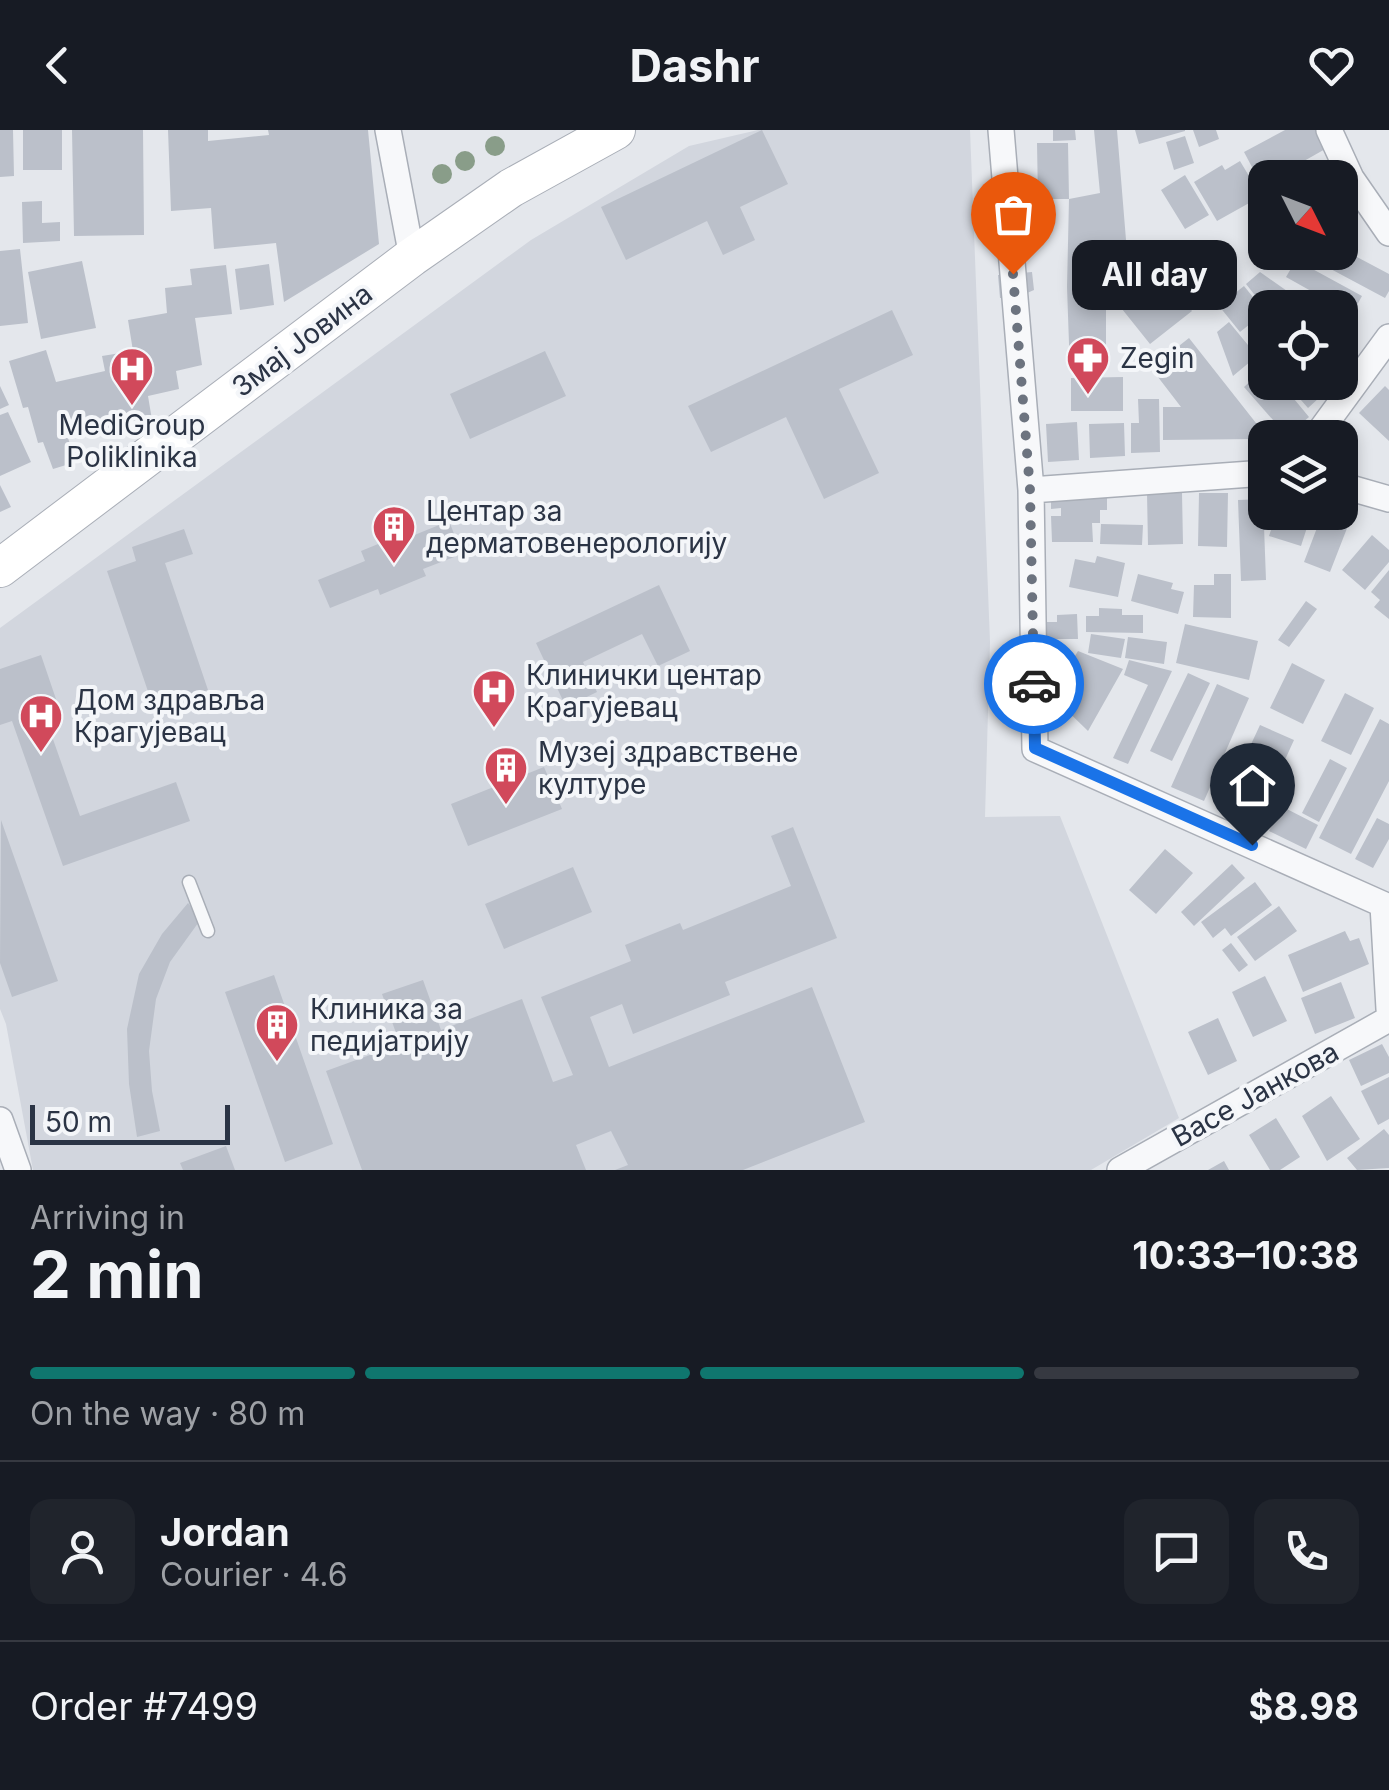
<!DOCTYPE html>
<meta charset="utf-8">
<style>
body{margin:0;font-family:Inter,sans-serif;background:#20242c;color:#f1f3f6;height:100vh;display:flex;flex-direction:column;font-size:38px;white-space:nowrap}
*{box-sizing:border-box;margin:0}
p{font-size:32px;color:#9ea1a6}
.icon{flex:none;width:55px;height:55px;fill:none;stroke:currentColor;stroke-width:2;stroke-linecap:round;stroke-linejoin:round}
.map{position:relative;height:1040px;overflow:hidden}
.side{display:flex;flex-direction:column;background:#171b24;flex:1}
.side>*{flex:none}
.needle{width:65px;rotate:132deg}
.controls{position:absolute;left:1248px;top:30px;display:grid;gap:20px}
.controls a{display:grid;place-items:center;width:110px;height:110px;border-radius:20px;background:#171b24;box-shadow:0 5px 15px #0003;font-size:50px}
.scale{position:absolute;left:30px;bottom:25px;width:200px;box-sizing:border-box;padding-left:10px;border:5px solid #2b3445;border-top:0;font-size:28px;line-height:35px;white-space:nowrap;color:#2b3445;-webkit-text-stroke:8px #f4f6f9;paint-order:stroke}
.pin{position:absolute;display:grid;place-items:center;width:85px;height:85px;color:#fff;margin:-102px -42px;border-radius:50% 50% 50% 0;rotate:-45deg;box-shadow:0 0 10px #0007}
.pin .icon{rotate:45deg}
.courier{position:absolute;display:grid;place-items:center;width:100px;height:100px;margin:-50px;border:8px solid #1a73e8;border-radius:50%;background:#fff;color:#222;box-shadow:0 2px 12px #0007}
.bubble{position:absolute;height:70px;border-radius:20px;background:#171b24;box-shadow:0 5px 15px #0003;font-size:32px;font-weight:700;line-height:70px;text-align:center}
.headline em{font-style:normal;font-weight:700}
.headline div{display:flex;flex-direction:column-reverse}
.headline{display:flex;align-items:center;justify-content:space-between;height:170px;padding:0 30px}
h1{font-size:65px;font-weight:700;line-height:75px}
.bar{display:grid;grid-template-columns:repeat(4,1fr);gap:15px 10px;align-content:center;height:120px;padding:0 30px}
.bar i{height:12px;border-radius:8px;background:#363941}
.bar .on{background:#0f766e}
.bar p{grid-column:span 4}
.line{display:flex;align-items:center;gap:25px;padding:0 30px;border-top:2px solid #363941}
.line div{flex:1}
.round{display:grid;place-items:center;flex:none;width:105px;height:105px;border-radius:20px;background:#20242c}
header{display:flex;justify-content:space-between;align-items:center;height:130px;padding:0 30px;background:#171b24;font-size:45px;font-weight:700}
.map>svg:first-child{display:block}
.built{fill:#d2d6de}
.building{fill:#bbc0ca}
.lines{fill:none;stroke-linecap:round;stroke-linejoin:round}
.lane-casing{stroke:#a9aeb7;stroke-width:15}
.street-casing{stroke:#a9aeb7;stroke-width:28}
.secondary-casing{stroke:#a9aeb7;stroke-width:40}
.lane{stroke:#f7f8fa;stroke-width:12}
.street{stroke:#f7f8fa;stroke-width:25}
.secondary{stroke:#fff;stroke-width:38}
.tree{fill:#899d89}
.done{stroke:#6c737f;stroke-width:10;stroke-dasharray:0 18}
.route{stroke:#1a73e8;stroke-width:12}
.labels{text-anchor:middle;stroke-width:8;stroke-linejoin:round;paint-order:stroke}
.street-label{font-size:28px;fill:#2b3445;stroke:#f4f6f9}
.poi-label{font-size:28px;fill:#2b3445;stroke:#f4f6f9;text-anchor:start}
</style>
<header><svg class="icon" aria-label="back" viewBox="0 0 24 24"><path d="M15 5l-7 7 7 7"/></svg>Dashr<svg class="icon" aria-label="heart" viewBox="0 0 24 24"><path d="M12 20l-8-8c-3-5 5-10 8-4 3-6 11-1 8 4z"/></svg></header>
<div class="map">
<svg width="1389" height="1040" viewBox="0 0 1389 1040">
<rect width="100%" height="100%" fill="#e4e7ec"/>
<path class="built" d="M758 0H970L990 512 985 687 1060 686 1179 988 1091 1040H33L6 894 0 879V498L531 110 689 16Z"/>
<path class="building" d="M0 0H13L14 46 0 47Z
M23 0H62V40H23Z
M72 0H143L144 105 74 106Z
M168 0H208V11L269 5 268 0H368L379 114 284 172 276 113 214 119 211 78 171 81Z
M762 0 788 54 740 77 755 110 723 125 707 91 626 130 601 77Z
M1053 0H1075L1076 10 1053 11Z
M1094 0H1117L1128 134 1145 121 1192 181 1150 214 1102 154 1092 155 1106 171V237L1070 242 1067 157 1069 69 1100 63Z
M1135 0H1185V1L1139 14Z
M1193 0H1216L1219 9 1199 17Z
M1285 0H1317L1327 18 1274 48H1265L1261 54 1244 22Z
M1185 6 1194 33 1174 40 1166 12Z
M1037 13H1068L1069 69H1038Z
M1240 31 1258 61 1248 67 1251 72 1217 91 1194 52 1222 35 1225 40Z
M1333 37 1339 48H1315Z
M1185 45 1209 85 1185 99 1161 60Z
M1340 49 1352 70 1340 77Z
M42 71V93L60 92V111L23 113 22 72Z
M1340 118 1389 144V161L1385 168 1312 129 1315 122H1340Z
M20 119 28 193 0 196V121Z
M1296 130 1362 166 1352 184 1286 147Z
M82 131 96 198 41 209 28 142Z
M269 134 274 175 240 180 235 139Z
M226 135 232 184 195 188 202 235 176 241 179 259 148 266 152 290 67 305 76 332 53 339 43 312 38 313 28 277 23 278 9 231 46 220 56 252 105 241 102 226 133 221 128 190 167 183 165 158 192 155 190 139Z
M1032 142 1034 160 1018 167 1000 168 998 145Z
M1260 142 1307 175 1286 178 1281 174 1277 178H1265L1246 154Z
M1244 156 1265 182 1240 202 1219 176Z
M892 180 913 225 839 259 879 343 824 369 786 287 711 322 688 276Z
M1229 192 1257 226 1233 246 1217 202Z
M1189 208 1256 293V309L1163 310V277H1181L1151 238Z
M545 221 566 266 470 309 450 264Z
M1265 238V252H1280L1309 287 1293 301 1286 293 1280 298 1244 257Z
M1123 247V281H1071V248Z
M1285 252H1327L1331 257 1308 278Z
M0 256 9 275 0 279Z
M1385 256 1389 260V311L1359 283Z
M1138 269H1159L1160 322 1131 323V293H1139Z
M8 282 31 332 0 346V285Z
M1077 292 1079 330 1048 332 1046 294Z
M1124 293 1125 326 1090 328 1089 294Z
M0 355 11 377 0 382Z
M1107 362V380H1100V393H1092L1093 412H1052L1051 386H1061V378L1051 379V363Z
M1147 363H1182L1183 414 1148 415Z
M1199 363H1228L1227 417 1198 416Z
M1263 369 1266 450 1241 451 1238 370Z
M1277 382H1312L1301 416 1269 406Z
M1323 382H1336L1351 388 1330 442 1304 432Z
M449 391 462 424 423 439 426 446 380 465 378 459 330 478 318 450 365 431 361 421 410 401 412 406Z
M1101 394 1143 395 1142 415 1100 414Z
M184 399 193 424 165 433 208 560 154 579 107 441 136 431 132 417Z
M1372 405 1389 420V432L1365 460 1342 440Z
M1097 426 1125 433 1118 467 1069 457 1075 429 1095 433Z
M1389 440V489L1374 477 1380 470 1371 462Z
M1138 444 1173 453 1171 459 1184 462 1178 484 1131 471Z
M1214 444H1231V488L1193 487 1194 455H1214Z
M659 455 690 521 658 536 642 504 583 532 597 562 566 577 536 513Z
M1306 471 1317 479 1289 517 1278 510Z
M1099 478 1122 479V485H1143V503L1086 502V486H1099Z
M1077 484 1078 509H1045L1044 492H1057V485Z
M1185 494 1258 511 1249 550 1176 533Z
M1091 504 1125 509 1121 528 1088 523Z
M1128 507 1167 512 1164 534 1125 528Z
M1078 521 1123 539 1088 601 1051 565Z
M41 525 57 572 42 578 80 686 176 652 190 691 63 736 12 591 0 595V539Z
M1129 530 1172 541 1128 634 1113 628 1148 555 1124 545Z
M1292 533 1325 550 1303 594 1270 578Z
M1188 543 1210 553 1172 631 1150 621Z
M1217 554 1249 568 1204 671 1171 657Z
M1345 563 1374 578 1351 625 1321 611Z
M1380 589 1389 594V651L1351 724 1319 708Z
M1260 595 1294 610 1274 654 1240 638Z
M1330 629 1347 638 1319 692 1302 683Z
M544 637 562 679 468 716 451 674Z
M1281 676 1318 695 1306 719 1269 701Z
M1377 688 1389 694V709L1373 738 1355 729Z
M1 690 58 851 12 867 0 833Z
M793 697 837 808 725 852 730 865 633 904 622 874 590 887 609 937 812 857 865 992 743 1040H615L628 1035 611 1001 576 1015 586 1040H362L326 941 400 914 382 864 423 850 441 900 522 869 553 952 573 945 541 867 631 831 625 815 680 793 683 800 791 756 771 706Z
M1165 719 1193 743 1156 784 1129 760Z
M1232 734 1245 748 1194 796 1181 782Z
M573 737 592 782 504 819 485 774Z
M1255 752 1272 775 1231 806 1225 798 1213 808 1201 792Z
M188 773 201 789 170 832 156 869 149 921 152 961 160 1001 137 1007 129 954 127 899 139 844 162 804Z
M1279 776 1297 801 1255 831 1237 807Z
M1345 801 1350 811 1359 808 1369 834 1303 862 1288 825Z
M1231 813 1248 835 1239 842 1222 820Z
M274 845 333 1014 285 1032 225 862Z
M1265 846 1287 891 1253 907 1232 862Z
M1341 852 1355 888 1315 904 1301 868Z
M1218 888 1237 931 1208 945 1188 902Z
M1382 914 1389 927V943L1361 956 1349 930Z
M1389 947V989L1378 995 1361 961Z
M1331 966 1360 1009 1327 1031 1302 986Z
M1276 988 1300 1027 1280 1040H1270L1249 1005Z
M1384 999 1389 1005V1038L1357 1040 1347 1028Z
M226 1016 235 1040H183L180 1033Z
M1224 1031 1229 1040H1208Z"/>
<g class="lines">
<g class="lane-casing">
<path id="lane" d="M189 752 208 801"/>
</g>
<g class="street-casing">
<path id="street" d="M388 0 412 127
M1001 0 1031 360 1035 619 1389 777
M1329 0 1351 48 1389 103
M1315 308 1389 207
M1340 355 1389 369
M1031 360 1265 343
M1383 775 1389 879
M0 990 18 1040
M1120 1040 1389 889"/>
</g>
<g class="secondary-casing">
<path id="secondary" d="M0 438 412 127 511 58 616 0"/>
</g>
<use href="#lane" class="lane"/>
<use href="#street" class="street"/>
<use href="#secondary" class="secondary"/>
</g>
<g class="tree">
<circle cx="495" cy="16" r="10"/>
<circle cx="465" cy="31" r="10"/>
<circle cx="442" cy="44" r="10"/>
</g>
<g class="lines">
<path class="done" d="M1013 144 1030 360 1034 554"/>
<path class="route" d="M1034 554 1035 618 1252 715"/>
</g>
<defs>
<g id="pharmacy-pin" transform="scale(2.25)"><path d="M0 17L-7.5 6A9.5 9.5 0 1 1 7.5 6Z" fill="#d1495b" stroke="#f4f6f9"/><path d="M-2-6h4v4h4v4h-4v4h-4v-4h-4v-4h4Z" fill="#fff"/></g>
<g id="hospital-pin" transform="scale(2.25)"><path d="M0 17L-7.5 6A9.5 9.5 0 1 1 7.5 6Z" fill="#d1495b" stroke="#f4f6f9"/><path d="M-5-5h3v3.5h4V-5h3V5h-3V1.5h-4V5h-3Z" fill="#fff"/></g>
<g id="building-pin" transform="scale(2.25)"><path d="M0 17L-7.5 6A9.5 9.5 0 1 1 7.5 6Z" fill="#d1495b" stroke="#f4f6f9"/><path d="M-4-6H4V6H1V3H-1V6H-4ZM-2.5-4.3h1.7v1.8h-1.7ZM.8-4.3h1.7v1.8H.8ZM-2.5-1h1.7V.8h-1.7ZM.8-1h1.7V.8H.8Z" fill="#fff"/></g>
</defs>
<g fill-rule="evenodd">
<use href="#pharmacy-pin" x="1088" y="228"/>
<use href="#hospital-pin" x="132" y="239"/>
<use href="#building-pin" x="394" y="397"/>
<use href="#hospital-pin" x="494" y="561"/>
<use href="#hospital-pin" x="41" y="586"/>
<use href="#building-pin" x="506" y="638"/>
<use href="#building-pin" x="277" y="895"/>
</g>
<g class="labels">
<g class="street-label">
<text transform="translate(302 210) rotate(-37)" y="10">Змај Јовина</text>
<text transform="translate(1255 964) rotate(-29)" y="10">Васе Јанкова</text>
</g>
<g class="poi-label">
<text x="1120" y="238">Zegin</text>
<text x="132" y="305" text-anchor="middle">MediGroup<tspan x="132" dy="32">Poliklinika</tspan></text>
<text x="426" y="391">Центар за<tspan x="426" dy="32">дерматовенерологију</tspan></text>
<text x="526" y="555">Клинички центар<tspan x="526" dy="32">Крагујевац</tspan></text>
<text x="74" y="580">Дом здравља<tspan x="74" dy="32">Крагујевац</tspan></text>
<text x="538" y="632">Музеј здравствене<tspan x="538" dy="32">културе</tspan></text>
<text x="310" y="889">Клиника за<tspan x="310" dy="32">педијатрију</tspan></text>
</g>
</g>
</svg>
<div class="controls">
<a><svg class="needle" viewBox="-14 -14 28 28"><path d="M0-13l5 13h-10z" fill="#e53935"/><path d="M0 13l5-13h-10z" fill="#9ea1a6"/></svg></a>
<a><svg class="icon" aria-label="locate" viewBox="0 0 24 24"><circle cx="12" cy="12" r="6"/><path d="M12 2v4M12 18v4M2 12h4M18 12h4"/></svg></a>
<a><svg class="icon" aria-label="layers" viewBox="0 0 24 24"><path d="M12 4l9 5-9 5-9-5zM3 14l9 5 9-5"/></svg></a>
</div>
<div class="scale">50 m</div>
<div class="pin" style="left:1013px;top:144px;background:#ea580c"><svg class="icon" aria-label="bag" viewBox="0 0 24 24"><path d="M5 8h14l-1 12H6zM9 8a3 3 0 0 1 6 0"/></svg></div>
<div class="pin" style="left:1252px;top:715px;background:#1f2937"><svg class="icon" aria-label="home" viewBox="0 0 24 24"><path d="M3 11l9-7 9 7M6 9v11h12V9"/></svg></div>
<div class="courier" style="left:1034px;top:554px"><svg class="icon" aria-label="car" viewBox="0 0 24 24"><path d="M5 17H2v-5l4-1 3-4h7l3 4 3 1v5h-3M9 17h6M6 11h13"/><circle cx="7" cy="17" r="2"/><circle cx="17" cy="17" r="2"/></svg></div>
<div class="bubble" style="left:1072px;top:110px;width:165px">All day</div>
</div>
<section class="side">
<div class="headline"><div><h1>2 min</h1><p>Arriving in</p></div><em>10:33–10:38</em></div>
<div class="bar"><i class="on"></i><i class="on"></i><i class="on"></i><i></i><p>On the way · 80 m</p></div>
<div class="line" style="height:180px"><a class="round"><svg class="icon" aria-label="person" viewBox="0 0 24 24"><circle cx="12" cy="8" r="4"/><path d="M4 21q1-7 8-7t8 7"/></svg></a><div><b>Jordan</b><p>Courier · 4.6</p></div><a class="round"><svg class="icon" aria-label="chat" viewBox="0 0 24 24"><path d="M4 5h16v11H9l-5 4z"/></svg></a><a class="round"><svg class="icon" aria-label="phone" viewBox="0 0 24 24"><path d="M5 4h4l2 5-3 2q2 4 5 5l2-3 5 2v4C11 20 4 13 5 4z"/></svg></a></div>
<div class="line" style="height:130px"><div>Order #7499</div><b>$8.98</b></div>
</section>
